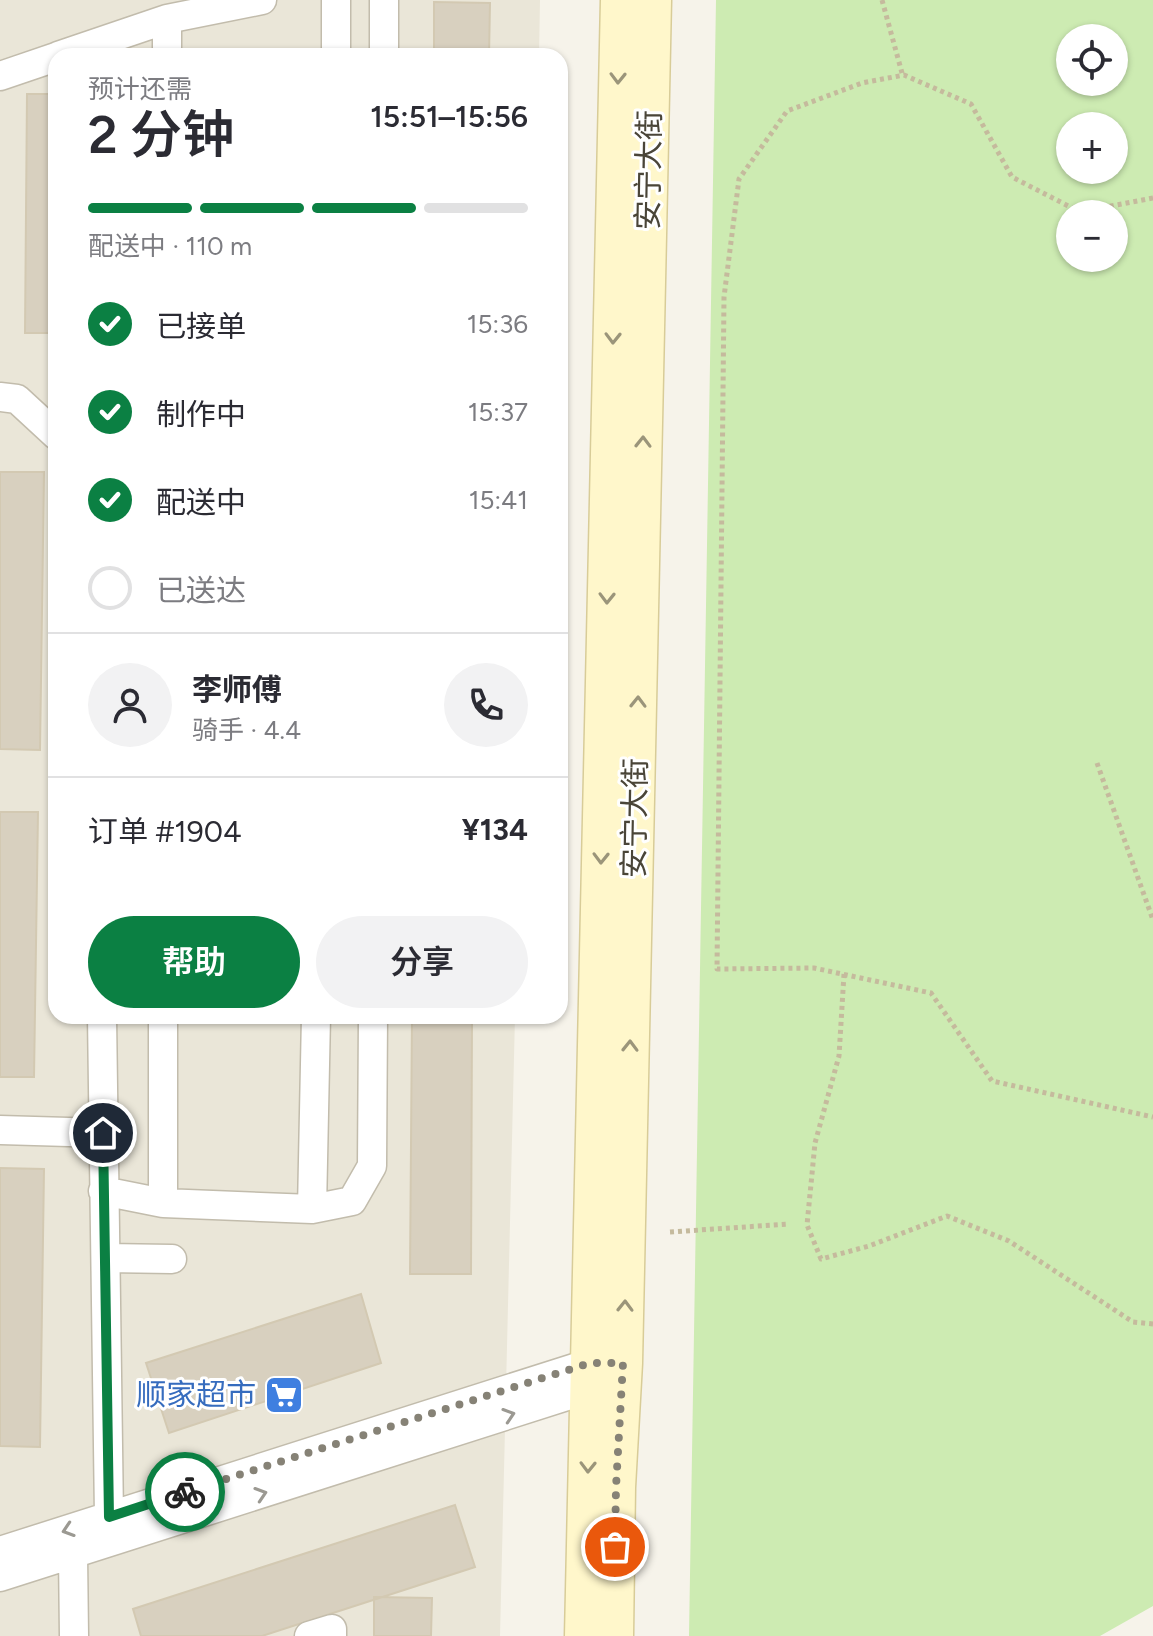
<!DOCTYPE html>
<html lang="zh">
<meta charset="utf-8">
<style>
body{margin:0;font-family:Figtree,"Noto Sans SC",sans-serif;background:#f2f2f3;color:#2b2b33;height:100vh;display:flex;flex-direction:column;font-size:30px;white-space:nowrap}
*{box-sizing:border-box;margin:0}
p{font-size:26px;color:#7c7c81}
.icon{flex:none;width:44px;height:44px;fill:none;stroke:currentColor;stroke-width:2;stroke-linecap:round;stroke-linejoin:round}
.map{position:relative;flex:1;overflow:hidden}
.panel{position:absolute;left:48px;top:48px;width:520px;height:976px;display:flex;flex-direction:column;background:#fff;border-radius:24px;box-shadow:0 2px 6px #0004}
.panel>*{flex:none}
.buttons{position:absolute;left:1056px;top:24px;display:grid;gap:16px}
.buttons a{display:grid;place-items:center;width:72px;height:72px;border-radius:50%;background:#fff;box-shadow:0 2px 6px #0004;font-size:40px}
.pin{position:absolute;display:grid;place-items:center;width:68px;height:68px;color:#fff;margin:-34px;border:4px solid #fff;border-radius:50%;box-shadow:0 2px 8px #0007}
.courier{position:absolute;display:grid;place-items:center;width:80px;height:80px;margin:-40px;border:6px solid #0b8043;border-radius:50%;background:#fff;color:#222;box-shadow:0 2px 10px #0007}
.overview em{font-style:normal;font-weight:600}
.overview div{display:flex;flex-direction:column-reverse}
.overview{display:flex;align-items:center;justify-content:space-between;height:136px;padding:0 40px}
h1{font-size:52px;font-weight:600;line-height:60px}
.bar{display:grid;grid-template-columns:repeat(4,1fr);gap:12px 8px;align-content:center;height:96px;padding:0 40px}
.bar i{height:10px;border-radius:6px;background:#e1e1e2}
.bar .current{background:#0b8043}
.bar p{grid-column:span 4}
.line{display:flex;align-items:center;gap:20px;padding:0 40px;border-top:2px solid #e1e1e2}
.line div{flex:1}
.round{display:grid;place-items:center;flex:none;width:84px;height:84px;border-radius:42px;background:#f2f2f3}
ol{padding:0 40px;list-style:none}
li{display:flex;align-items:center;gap:24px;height:88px}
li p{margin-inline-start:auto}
li .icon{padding:8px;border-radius:50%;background:#0b8043;color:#fff;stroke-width:4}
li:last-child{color:#7c7c81}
li i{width:44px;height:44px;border:4px solid #e1e1e2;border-radius:50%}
.primary-button{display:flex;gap:16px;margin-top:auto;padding:16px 40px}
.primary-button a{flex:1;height:92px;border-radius:48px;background:#0b8043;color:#fff;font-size:32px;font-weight:600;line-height:92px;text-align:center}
.primary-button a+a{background:#f2f2f3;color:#2b2b33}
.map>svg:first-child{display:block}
.residential{fill:#eae6d8}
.green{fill:#cdebb2;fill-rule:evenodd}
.building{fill:#d8d0bf;stroke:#d3c9b2;stroke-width:2}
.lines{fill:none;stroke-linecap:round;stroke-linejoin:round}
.street-casing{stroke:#c2bcac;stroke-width:31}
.secondary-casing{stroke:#d8cc98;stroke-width:41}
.path{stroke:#c5ba9d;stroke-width:5;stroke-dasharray:4 4;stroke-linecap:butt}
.street{stroke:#fff;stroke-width:28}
.secondary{stroke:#fff7cb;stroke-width:38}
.oneway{stroke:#9b957a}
.oneway2{stroke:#9b9992}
.done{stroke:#868276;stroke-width:8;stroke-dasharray:0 14.4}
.route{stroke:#0b8043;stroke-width:10}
.labels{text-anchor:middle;stroke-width:6;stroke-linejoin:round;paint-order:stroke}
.street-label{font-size:30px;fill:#4a4538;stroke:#fff}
.shop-label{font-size:30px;fill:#366cbe;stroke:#fff;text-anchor:end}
</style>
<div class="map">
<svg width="1153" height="1636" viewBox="0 0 1153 1636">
<rect width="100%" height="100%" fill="#f6f3ea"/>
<path class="residential" d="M0 0H540L539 56H56V1016H515L500 1636H0Z"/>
<path class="green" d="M716 0H1153V1606L1100 1636H689ZM1070 38H1114V82H1070ZM1070 126H1114V170H1070ZM1070 214H1114V258H1070Z"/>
<path class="building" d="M434 2 490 3 489 56H434Z
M27 94H56V333H25Z
M0 472H44L40 750 0 749Z
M0 812H38L34 1077H0Z
M412 1016H472L471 1274H410Z
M0 1168 44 1169 40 1447 0 1446Z
M361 1294 381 1363 169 1433 146 1363Z
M455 1505 475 1567 262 1636H141L133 1609Z
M374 1597 432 1598 431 1636H374Z"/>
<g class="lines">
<g class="street-casing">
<path id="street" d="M58 56 167 19 262 0
M167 56V19
M336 56V0
M384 56V0
M0 76 56 57
M0 397 17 399 56 435
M102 1016 109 1517
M0 1130 103 1133
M103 1191 163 1203 312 1209 352 1201 372 1166 373 1016
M163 1203V1016
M312 1209 316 1016
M106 1258 172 1259
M0 1551 590 1363H607
M73 1554 74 1636
M0 1577 589 1389 605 1393
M309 1636 332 1629V1636"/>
</g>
<g class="secondary-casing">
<path id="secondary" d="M584 1636 620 0
M614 1636 616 1487 623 1363 652 0"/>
</g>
<path class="path" d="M882 0 902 73
M1153 198 1080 212 1012 177 971 104 904 75 862 83 787 111 739 179 724 297 717 969 814 968 931 993 992 1081 1153 1117
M1097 763 1153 920
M844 974 839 1056 815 1143 807 1225 821 1259 869 1246 947 1216 1009 1241 1133 1322 1153 1324
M670 1232 789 1224"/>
<use href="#street" class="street"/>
<use href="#secondary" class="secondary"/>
</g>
<defs><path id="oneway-chevron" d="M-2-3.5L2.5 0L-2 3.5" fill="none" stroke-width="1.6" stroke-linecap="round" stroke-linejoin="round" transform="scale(2)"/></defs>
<g class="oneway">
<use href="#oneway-chevron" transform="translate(618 78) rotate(91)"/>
<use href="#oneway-chevron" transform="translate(613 338) rotate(91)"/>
<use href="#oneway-chevron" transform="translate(643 442) rotate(-89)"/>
<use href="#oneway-chevron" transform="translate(607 598) rotate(91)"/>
<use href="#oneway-chevron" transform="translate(638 702) rotate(-89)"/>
<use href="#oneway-chevron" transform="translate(601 858) rotate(91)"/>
<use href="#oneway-chevron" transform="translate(630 1046) rotate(-89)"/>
<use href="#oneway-chevron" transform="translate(625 1306) rotate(-89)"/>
<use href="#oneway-chevron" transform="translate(588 1467) rotate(91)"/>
</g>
<g class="oneway2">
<use href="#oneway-chevron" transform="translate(509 1415) rotate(-18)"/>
<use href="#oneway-chevron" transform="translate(261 1494) rotate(-18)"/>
<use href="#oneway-chevron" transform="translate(68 1530) rotate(162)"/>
</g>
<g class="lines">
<path class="done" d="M185 1492 590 1363H623L616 1487 615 1547"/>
<path class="route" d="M103 1133 109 1517 185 1492"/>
</g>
<defs>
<g id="supermarket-square" transform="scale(2)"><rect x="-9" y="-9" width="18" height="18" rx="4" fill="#3f7fe0" stroke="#fff"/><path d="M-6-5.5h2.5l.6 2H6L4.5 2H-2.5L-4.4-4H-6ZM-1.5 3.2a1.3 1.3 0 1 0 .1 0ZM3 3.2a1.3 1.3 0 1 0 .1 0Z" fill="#fff"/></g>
</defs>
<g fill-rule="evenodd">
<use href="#supermarket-square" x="284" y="1395"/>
</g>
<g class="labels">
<g class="street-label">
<text transform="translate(649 170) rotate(-89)" y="10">安宁大街</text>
<text transform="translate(635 818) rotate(-89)" y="10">安宁大街</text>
</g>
<g class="shop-label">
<text x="256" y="1405">顺家超市</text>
</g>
</g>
</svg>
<div class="buttons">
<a><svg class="icon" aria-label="locate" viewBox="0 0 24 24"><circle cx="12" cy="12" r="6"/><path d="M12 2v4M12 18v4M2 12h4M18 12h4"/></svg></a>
<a>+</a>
<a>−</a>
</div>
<div class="pin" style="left:615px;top:1547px;background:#ea580c"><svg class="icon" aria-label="bag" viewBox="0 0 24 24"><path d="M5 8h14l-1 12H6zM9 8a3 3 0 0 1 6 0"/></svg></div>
<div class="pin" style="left:103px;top:1133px;background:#1f2937"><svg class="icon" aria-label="home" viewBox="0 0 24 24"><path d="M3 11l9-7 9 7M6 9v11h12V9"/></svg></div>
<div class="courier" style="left:185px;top:1492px"><svg class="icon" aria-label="bike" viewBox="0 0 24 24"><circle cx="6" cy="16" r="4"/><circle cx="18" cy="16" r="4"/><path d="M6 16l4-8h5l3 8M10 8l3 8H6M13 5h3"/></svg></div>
<section class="panel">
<div class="overview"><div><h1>2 分钟</h1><p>预计还需</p></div><em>15:51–15:56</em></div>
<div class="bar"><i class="current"></i><i class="current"></i><i class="current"></i><i></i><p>配送中 · 110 m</p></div>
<ol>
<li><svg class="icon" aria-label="check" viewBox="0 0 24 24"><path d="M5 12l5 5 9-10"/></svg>已接单<p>15:36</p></li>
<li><svg class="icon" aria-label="check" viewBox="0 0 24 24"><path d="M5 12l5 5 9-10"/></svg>制作中<p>15:37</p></li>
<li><svg class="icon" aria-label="check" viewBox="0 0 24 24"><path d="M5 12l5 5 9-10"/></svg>配送中<p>15:41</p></li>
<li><i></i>已送达</li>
</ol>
<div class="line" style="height:144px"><a class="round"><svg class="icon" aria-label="person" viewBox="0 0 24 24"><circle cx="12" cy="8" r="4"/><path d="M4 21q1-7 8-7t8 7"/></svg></a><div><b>李师傅</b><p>骑手 · 4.4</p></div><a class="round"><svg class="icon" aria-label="phone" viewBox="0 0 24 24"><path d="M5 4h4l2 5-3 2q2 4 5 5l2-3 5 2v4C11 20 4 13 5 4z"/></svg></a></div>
<div class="line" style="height:104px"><div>订单 #1904</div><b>¥134</b></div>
<div class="primary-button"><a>帮助</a><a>分享</a></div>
</section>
</div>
